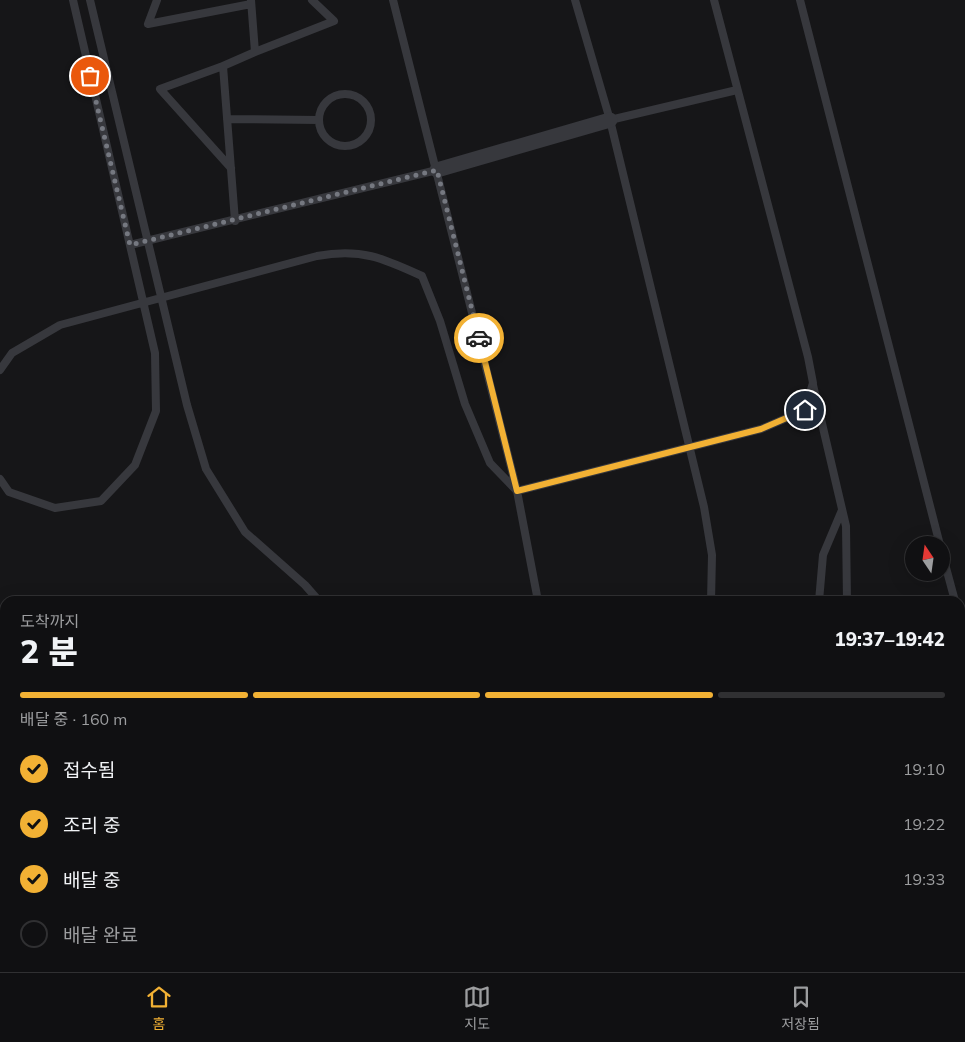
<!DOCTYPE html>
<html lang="ko">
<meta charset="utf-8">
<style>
body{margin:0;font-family:Mulish,"Noto Sans KR",sans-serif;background:#1e1e20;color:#f1f3f6;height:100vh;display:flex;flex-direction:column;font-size:19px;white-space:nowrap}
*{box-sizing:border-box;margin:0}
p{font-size:16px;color:#9c9d9f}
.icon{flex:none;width:28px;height:28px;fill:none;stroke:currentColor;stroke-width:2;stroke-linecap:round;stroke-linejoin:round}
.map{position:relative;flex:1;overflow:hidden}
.side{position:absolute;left:0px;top:596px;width:965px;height:376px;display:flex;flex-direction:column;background:#101012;border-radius:15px 15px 0 0;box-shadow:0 5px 20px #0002,0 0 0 1px #303032}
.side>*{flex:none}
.needle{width:32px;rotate:347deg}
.buttons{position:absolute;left:905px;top:536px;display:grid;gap:10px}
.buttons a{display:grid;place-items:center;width:45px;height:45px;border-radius:50%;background:#101012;box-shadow:0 5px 20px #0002,0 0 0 1px #303032;font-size:25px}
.pin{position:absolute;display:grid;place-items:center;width:42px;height:42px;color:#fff;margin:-21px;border:2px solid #fff;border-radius:50%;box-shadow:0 1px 5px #0007}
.courier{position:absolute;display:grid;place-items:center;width:50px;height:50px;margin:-25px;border:4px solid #f2b134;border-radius:50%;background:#fff;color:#222;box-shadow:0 1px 6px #0007}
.headline em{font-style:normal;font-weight:800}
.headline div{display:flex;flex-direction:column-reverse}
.headline{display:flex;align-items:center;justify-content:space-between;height:85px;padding:0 20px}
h1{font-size:32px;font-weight:800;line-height:38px}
.bar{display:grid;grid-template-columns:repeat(4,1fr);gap:8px 5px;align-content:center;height:60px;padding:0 20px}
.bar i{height:6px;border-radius:4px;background:#303032}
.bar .active{background:#f2b134}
.bar p{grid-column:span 4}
ol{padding:0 20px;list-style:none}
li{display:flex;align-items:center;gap:15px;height:55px}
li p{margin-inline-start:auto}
li .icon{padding:5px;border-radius:50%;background:#f2b134;color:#111;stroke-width:4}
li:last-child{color:#9c9d9f}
li i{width:28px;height:28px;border:2px solid #303032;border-radius:50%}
.menu{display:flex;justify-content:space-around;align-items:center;height:70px;border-top:1px solid #303032;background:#101012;font-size:14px;color:#9c9d9f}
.menu a{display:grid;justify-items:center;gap:2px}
.menu .active{color:#f2b134}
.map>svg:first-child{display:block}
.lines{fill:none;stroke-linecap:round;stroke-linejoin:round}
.lane{stroke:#37383d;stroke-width:8}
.street{stroke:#37383d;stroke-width:15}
.done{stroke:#757880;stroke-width:5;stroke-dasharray:0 9}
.route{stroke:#f2b134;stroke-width:6}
</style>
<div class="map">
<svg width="965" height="972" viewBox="0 0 965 972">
<rect width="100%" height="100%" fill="#161618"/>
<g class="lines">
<path class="lane" d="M90 0 187 405 206 469 245 532 305 585 319 601
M157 0 148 24 251 4
M393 0 517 491 761 429 805 410 813 383 808 357 714 0
M575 0 610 120 704 507 712 555 711 601
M800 0 940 545
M255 52 334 21 312 0
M223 66 160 89 231 168
M319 120a26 26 0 1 1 52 0a26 26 0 1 1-52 0Z
M227 119 319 120
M610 120 737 90
M235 221 223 66 255 52 251 0
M130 245 437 170
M0 370 12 353 60 325 317 256C361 248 383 258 422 276L440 321 465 404 490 463 517 491 538 601
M813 385 846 526 847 601
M0 479 9 492 55 508 101 501 135 465 156 411 155 353 73 0
M941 549 955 601
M819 601 823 555 842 510
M960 622 965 641
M0 962 3 972
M662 968 682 972
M260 972 265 968
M468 972 469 968
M612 972 613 968
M758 972 759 968"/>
<path class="street" d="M437 170 610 120"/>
</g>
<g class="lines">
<path class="done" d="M90 76 130 245 437 170 479 338"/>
<path class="route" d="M479 338 517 491 761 429 805 410"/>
</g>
</svg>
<div class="buttons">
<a><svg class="needle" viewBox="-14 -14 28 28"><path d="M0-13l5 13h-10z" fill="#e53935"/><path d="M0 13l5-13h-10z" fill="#9c9d9f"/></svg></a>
</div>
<div class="pin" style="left:90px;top:76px;background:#ea580c"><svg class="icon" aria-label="bag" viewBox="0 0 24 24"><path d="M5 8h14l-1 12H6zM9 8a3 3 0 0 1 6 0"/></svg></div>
<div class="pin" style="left:805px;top:410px;background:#1f2937"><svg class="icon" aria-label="home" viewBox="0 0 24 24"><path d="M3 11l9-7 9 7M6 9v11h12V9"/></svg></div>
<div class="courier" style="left:479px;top:338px"><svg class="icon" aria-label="car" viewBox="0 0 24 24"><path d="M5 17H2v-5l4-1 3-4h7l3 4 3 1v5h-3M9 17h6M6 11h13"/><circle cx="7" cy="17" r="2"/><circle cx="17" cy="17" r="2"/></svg></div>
<section class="side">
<div class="headline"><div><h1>2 분</h1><p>도착까지</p></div><em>19:37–19:42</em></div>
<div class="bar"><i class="active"></i><i class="active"></i><i class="active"></i><i></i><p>배달 중 · 160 m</p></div>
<ol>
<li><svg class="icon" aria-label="check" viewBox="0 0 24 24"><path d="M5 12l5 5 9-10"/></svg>접수됨<p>19:10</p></li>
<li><svg class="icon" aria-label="check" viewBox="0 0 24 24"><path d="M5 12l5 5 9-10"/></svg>조리 중<p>19:22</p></li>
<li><svg class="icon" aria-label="check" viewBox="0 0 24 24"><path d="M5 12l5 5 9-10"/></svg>배달 중<p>19:33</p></li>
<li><i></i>배달 완료</li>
</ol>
</section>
</div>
<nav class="menu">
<a class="active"><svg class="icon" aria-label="home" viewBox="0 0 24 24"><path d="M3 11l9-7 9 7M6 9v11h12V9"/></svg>홈</a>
<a><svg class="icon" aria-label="map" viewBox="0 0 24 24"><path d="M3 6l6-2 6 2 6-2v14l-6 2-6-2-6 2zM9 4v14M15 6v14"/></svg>지도</a>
<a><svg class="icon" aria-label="saved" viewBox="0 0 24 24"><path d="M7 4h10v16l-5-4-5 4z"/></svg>저장됨</a>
</nav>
